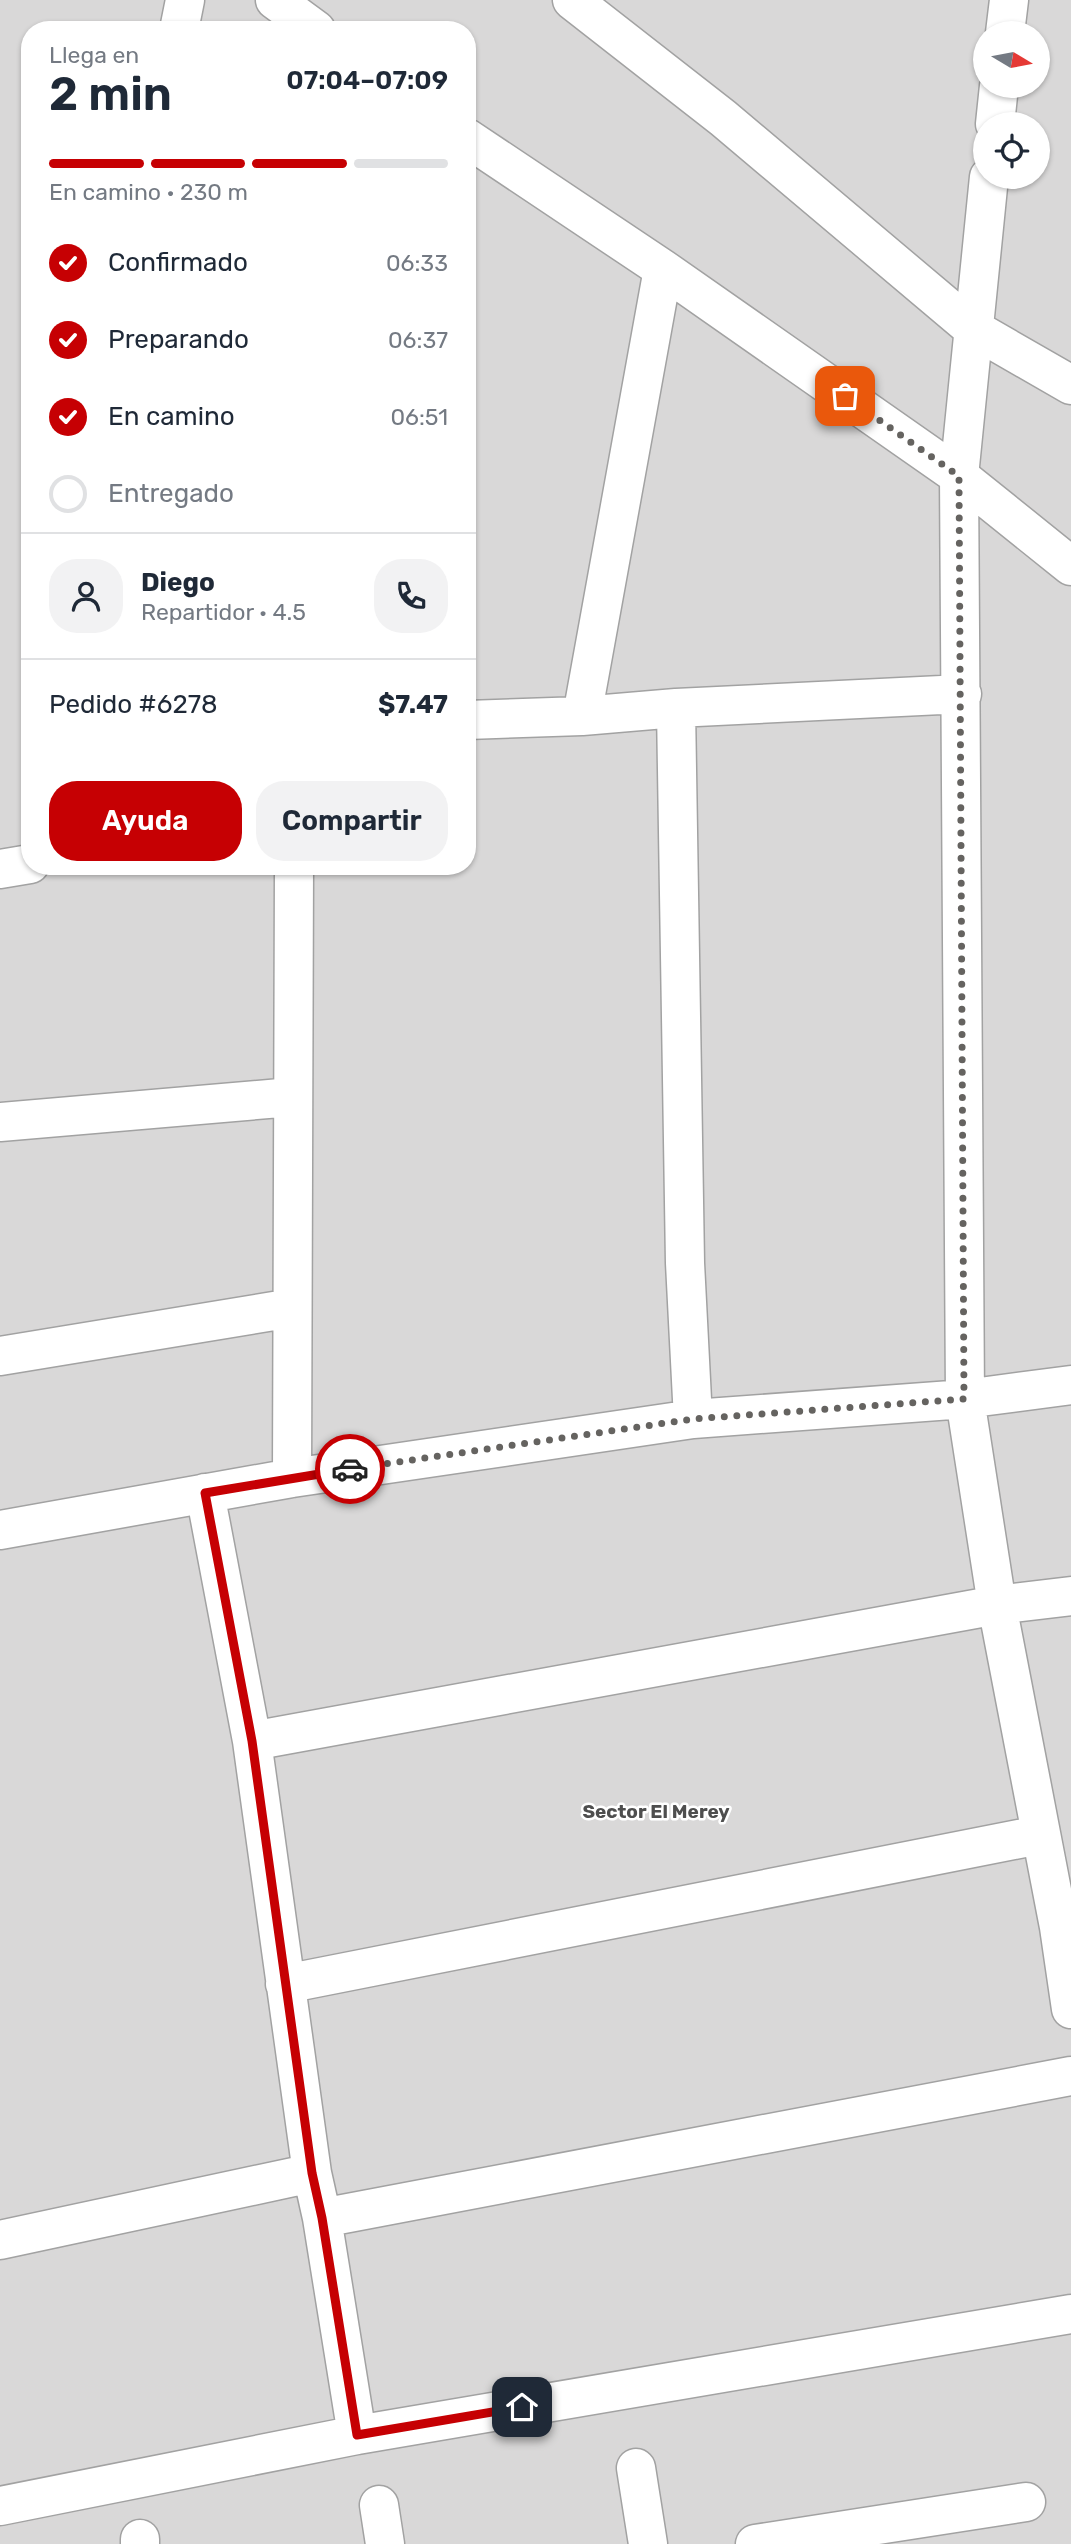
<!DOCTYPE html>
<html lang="es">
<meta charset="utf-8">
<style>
body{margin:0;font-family:Rubik,sans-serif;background:#f2f2f3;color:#1f2937;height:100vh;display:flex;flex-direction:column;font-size:26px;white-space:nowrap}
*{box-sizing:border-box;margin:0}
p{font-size:23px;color:#747a83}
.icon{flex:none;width:38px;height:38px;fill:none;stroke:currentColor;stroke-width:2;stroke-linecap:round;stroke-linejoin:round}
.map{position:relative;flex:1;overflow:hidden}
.sheet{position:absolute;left:21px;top:21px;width:455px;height:854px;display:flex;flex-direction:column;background:#fff;border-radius:28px;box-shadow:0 2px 5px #0004}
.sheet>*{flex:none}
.needle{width:46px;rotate:100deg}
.tools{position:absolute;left:973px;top:21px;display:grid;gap:14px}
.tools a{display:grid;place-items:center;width:77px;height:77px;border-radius:50%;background:#fff;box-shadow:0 2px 5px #0004;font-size:35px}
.pin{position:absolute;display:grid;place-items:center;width:60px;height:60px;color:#fff;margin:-30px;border-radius:14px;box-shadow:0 4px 10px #0006}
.courier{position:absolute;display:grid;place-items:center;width:70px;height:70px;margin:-35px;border:5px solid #c60003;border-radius:50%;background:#fff;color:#222;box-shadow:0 2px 9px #0007}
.head em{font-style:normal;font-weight:600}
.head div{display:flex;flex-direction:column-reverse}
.head{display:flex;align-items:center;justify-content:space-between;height:119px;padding:0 28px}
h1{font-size:46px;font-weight:600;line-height:52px}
.bar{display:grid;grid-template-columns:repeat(4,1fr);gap:10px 7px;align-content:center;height:84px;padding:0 28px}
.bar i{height:9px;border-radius:5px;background:#e0e1e3}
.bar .current{background:#c60003}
.bar p{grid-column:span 4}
.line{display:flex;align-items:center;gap:18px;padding:0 28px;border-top:2px solid #e0e1e3}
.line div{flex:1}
.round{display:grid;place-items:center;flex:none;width:74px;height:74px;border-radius:28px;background:#f2f2f3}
ol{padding:0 28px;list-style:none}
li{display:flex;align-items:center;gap:21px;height:77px}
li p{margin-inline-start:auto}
li .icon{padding:7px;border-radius:50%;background:#c60003;color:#fff;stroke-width:4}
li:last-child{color:#747a83}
li i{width:38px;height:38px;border:4px solid #e0e1e3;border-radius:50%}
.action{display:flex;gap:14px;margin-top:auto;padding:14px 28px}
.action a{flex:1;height:80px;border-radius:28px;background:#c60003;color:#fff;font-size:28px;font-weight:600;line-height:80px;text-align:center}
.action a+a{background:#f2f2f3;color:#1f2937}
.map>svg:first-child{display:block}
.residential{fill:#d9d8d8;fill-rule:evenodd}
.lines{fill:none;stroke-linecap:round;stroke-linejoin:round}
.street-casing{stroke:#a2a2a2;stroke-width:41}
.street{stroke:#fff;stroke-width:38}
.done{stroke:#656360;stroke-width:7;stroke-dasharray:0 12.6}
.route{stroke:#c60003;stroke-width:9}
.labels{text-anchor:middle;stroke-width:5;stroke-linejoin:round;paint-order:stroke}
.neighbourhood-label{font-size:19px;font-weight:bold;fill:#4e4e4e;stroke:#fff}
</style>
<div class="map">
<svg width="1071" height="2544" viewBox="0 0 1071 2544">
<rect width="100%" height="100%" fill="#eee9df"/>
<path class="residential" d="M0 0H1071V2544H0ZM30 30H467V866H30ZM985 33H1038V86H985ZM985 124H1038V177H985Z"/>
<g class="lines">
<g class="street-casing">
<path id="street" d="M275 0 316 30
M572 0 723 118 972 328 1071 385
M179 30 185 0
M1005 33 1009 0
M995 124 999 86
M467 138 663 269 959 476 1071 566
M989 177 959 476 965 1399 997 1605 1059 1927 1071 2009
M676 708 685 1263 693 1419
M582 716 663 269
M467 720 582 716 676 708 962 694
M0 869 30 864
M0 1122 292 1097
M0 1356 292 1308
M292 1478 294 866
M205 1493 252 1741 312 2173 322 2218 357 2435
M0 1530 292 1478 693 1419 965 1399 1071 1385
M252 1741 997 1605 1071 1596
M285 1984 1039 1835
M322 2218 1071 2076
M0 2240 312 2173
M636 2468 648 2544
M379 2505 385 2544
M0 2506 357 2435 1071 2314
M140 2539V2544
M755 2544 1026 2502"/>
</g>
<use href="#street" class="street"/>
</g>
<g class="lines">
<path class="done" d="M350 1469 693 1419 964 1399 959 476 845 396"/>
<path class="route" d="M350 1469 205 1493 252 1741 312 2173 322 2218 357 2435 522 2407"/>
</g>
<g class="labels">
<g class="neighbourhood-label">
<text x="656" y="1818">Sector El Merey</text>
</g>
</g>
</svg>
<div class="tools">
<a><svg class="needle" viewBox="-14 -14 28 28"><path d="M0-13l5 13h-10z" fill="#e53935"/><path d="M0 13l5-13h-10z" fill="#747a83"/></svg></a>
<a><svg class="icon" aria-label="locate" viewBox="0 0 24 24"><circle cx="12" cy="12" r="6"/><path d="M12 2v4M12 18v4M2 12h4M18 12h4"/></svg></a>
</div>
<div class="pin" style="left:845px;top:396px;background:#ea580c"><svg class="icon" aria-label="bag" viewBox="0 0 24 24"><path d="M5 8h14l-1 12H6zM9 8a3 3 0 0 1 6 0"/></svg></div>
<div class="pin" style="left:522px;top:2407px;background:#1f2937"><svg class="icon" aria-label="home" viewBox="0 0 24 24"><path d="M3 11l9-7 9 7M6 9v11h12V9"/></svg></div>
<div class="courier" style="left:350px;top:1469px"><svg class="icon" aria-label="car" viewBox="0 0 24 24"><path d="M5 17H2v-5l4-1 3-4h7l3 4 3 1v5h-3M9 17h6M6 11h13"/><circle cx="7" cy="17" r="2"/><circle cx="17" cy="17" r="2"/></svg></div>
<section class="sheet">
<div class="head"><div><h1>2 min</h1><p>Llega en</p></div><em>07:04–07:09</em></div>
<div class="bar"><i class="current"></i><i class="current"></i><i class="current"></i><i></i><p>En camino · 230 m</p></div>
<ol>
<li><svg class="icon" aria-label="check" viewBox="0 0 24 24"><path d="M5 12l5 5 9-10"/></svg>Confirmado<p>06:33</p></li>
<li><svg class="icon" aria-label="check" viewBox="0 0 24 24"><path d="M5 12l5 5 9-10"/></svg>Preparando<p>06:37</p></li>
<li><svg class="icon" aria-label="check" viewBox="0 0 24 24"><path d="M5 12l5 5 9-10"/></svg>En camino<p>06:51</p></li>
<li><i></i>Entregado</li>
</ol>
<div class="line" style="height:126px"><a class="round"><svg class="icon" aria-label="person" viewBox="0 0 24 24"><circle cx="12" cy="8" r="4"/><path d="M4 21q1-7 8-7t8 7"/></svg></a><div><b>Diego</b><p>Repartidor · 4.5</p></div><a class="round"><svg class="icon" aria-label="phone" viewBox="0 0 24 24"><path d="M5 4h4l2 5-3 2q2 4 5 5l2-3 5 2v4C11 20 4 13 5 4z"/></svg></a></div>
<div class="line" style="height:91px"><div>Pedido #6278</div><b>$7.47</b></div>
<div class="action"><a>Ayuda</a><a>Compartir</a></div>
</section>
</div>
